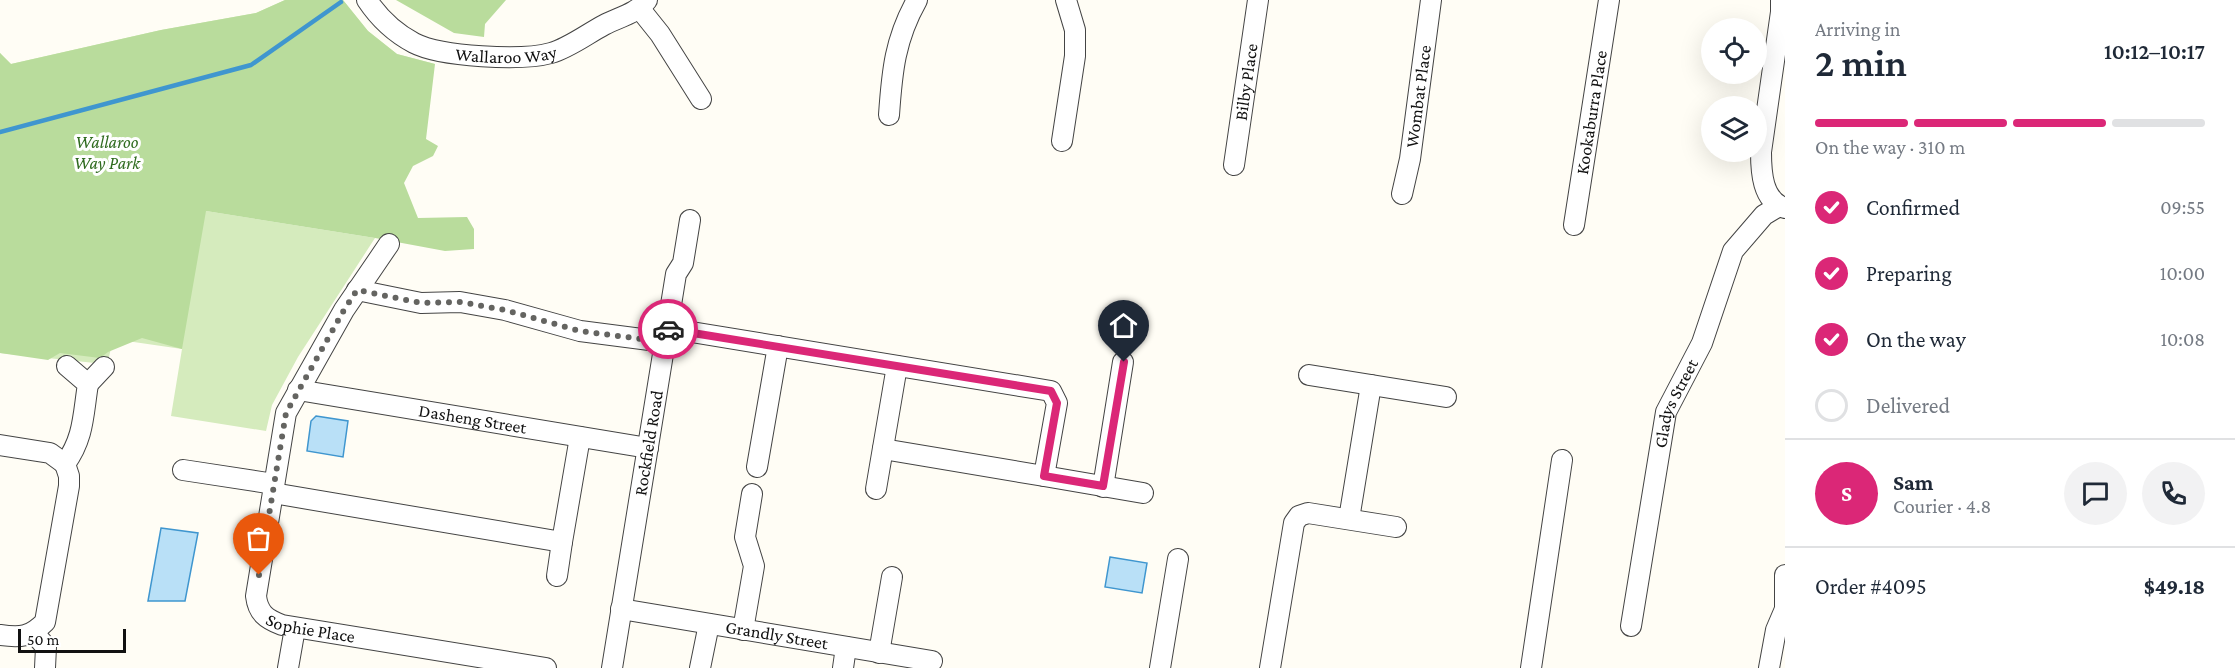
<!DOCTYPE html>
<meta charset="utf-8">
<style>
body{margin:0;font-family:"Crimson Pro",serif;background:#f2f2f3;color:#1f2937;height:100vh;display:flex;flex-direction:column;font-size:22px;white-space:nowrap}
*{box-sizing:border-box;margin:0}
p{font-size:20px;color:#747a83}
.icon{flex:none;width:33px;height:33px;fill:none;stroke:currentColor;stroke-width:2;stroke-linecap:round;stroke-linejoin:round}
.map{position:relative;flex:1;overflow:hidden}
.sheet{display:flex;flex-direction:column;background:#fff;width:450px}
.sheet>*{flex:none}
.buttons{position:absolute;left:1701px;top:18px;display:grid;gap:12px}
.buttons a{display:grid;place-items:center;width:66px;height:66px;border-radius:50%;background:#fff;box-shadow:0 6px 24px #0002;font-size:30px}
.scale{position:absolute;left:18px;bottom:15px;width:108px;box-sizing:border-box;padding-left:6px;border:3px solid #111;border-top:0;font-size:16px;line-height:21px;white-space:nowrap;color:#111;-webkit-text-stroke:4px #fff;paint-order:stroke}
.pin{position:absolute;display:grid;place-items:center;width:51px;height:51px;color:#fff;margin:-62px -26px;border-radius:50% 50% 50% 0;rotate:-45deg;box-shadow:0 0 6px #0007}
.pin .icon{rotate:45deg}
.courier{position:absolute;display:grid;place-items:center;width:60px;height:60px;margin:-30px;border:4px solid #db2777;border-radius:50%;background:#fff;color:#222;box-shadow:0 2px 8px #0007}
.headline em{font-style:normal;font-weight:600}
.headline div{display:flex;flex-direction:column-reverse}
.headline{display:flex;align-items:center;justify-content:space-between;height:102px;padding:0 30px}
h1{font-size:39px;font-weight:600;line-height:45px}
.bar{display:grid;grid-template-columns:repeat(4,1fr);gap:9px 6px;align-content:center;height:72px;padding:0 30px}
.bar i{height:8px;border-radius:4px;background:#e0e1e3}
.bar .active{background:#db2777}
.bar p{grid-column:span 4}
.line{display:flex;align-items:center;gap:15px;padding:0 30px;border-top:2px solid #e0e1e3}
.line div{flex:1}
.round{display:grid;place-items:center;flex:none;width:63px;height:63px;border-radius:32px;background:#f2f2f3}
ol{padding:0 30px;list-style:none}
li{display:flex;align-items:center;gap:18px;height:66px}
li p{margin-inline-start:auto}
li .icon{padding:6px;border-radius:50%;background:#db2777;color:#fff;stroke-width:4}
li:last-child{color:#747a83}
li i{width:33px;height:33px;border:3px solid #e0e1e3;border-radius:50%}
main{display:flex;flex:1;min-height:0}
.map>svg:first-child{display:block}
.green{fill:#d5ebbd}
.forest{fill:#b9dc9c}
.water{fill:#b9e0f7;stroke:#3f96cf;stroke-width:1.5}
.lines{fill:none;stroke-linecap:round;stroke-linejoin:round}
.stream{stroke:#3f96cf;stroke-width:4.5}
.minor-casing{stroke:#444;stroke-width:22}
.minor{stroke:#fff;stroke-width:20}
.done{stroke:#646461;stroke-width:6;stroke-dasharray:0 10.8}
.route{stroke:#db2777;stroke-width:8}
.labels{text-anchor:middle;stroke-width:6;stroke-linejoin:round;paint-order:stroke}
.street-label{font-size:18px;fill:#111;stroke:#fff}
.park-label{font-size:18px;font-style:italic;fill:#2f6b1f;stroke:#fff}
</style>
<main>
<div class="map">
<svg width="1785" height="668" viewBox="0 0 1785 668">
<rect width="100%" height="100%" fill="#fffdf5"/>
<path class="green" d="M285 0H343L368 31 397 54 435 64 206 211 375 238 298 357 272 405 266 431 171 416 182 349 113 339 109 357 95 363 0 353V53L11 64 161 30 256 13Z"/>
<path class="forest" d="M285 0H343L368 31 397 54 435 64 426 139 438 146 433 156 413 166 404 183 418 218 467 217 474 229V249L445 251 375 238 206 211 182 349 142 338 108 352 100 358 60 353 48 360 0 353V53L11 64 161 30 256 13Z
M396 0H506L485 24 484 37 454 33Z"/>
<path class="water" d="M316 416 348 421 343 457 307 451 311 421Z
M161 528 198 533 185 601H148Z
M1110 557 1147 563 1142 593 1105 587Z"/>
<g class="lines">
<path class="stream" d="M0 132 251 65 341 2"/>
<g class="minor-casing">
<g id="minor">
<path id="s1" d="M367 0C379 18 395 33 414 43 441 57 522 61 551 53 569 48 587 34 604 25 619 17 636 14 647 0"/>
<path d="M1781 0V12L1761 152C1761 171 1762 201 1785 208"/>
<path d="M640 9 660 34 701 99"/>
<path d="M889 115C892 71 895 39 917 0"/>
<path d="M1062 141 1075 56V30L1066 0"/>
<path id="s2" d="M1234 165 1258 0"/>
<path id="s3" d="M1402 194 1410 159 1431 0"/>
<path id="s4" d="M1574 225 1609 0"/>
<path id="s5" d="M389 244 344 310 286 413 256 596C258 613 266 619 282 625L546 668"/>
<path d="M357 290 421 303 460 302 505 310 580 331 665 342"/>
<path d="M667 328 1051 391 1057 403 1044 476 883 449"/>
<path d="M1309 375 1446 397"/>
<path d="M88 384 104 367"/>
<path id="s6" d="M298 390 648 448"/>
<path d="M0 445 50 453 65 464"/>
<path d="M65 464C84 438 83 415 88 384L67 366"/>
<path d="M757 467 778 346"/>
<path d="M183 470 274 484"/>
<path d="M1044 476 1143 493"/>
<path d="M1103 487 1123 362"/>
<path d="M876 489 897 366"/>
<path d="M273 493 562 542 580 437"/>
<path d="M1349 519 1371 385"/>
<path d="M1785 575V607"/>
<path d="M557 576 562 542"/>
<path id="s7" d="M621 609 932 661"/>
<path id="s8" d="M1631 626 1666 412 1702 343 1733 251 1764 215 1779 206"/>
<path d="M743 630 754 566 745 537 752 494"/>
<path d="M34 633 46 647 45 668"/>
<path d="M0 635C21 638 30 637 45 622L69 486V476L65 464"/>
<path d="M879 653 892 577"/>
<path d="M288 668 295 628"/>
<path id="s9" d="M612 668 676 274 683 263 690 220"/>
<path d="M700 668 709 624"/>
<path d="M843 668 846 647"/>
<path d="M1160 668 1178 559"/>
<path d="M1270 668 1294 523 1299 516 1308 513 1396 527"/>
<path d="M1531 668 1562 460"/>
<path d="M1769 668 1776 630 1785 609"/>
</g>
</g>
<use href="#minor" class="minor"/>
</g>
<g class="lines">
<path class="done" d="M259 575 286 413 344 310 357 290 421 303 460 302 505 310 580 331 665 342 668 329"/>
<path class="route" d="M668 329 1051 391 1057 403 1044 476 1103 486 1124 362"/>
</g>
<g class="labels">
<g class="street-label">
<text dy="6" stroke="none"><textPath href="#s1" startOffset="158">Wallaroo Way</textPath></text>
<text dy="6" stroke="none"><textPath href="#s2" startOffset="84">Bilby Place</textPath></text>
<text dy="6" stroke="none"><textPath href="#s3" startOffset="99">Wombat Place</textPath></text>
<text dy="6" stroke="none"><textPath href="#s4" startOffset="114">Kookaburra Place</textPath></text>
<text dy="6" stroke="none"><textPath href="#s8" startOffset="228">Gladys Street</textPath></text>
<text dy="6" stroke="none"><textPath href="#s6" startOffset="177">Dasheng Street</textPath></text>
<text dy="6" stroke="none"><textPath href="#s9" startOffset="228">Rockfield Road</textPath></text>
<text dy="6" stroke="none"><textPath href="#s5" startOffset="454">Sophie Place</textPath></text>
<text dy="6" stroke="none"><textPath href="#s7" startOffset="158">Grandly Street</textPath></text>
</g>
<g class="park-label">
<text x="107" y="148">Wallaroo<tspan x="107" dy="21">Way Park</tspan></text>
</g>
</g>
</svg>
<div class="buttons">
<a><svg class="icon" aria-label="locate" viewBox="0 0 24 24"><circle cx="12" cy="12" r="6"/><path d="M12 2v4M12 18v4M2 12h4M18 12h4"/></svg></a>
<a><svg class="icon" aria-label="layers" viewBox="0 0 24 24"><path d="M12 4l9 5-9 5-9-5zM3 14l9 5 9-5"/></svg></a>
</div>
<div class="scale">50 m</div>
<div class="pin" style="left:259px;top:575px;background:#ea580c"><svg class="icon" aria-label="bag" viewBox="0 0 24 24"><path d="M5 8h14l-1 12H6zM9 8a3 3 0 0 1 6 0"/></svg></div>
<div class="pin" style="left:1124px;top:362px;background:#1f2937"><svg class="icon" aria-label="home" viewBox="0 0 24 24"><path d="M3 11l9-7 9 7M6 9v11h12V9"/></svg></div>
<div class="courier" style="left:668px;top:329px"><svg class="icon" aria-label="car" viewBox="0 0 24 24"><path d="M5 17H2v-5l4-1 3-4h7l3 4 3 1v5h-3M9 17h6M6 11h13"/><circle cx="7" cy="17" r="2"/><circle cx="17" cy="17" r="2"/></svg></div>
</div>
<section class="sheet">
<div class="headline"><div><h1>2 min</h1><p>Arriving in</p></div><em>10:12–10:17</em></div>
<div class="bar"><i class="active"></i><i class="active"></i><i class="active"></i><i></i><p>On the way · 310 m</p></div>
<ol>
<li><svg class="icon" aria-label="check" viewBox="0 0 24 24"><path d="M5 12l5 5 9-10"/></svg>Confirmed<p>09:55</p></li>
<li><svg class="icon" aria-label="check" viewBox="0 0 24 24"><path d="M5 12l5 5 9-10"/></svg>Preparing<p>10:00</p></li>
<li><svg class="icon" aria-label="check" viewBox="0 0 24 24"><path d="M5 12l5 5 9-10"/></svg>On the way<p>10:08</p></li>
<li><i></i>Delivered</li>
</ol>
<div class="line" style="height:108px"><b class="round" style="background:#db2777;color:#fff">S</b><div><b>Sam</b><p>Courier · 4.8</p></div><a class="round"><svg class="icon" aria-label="chat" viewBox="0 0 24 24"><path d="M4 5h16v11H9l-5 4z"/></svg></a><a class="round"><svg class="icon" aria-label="phone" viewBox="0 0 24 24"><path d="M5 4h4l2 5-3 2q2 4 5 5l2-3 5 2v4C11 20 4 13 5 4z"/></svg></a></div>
<div class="line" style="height:78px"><div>Order #4095</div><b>$49.18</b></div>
</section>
</main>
